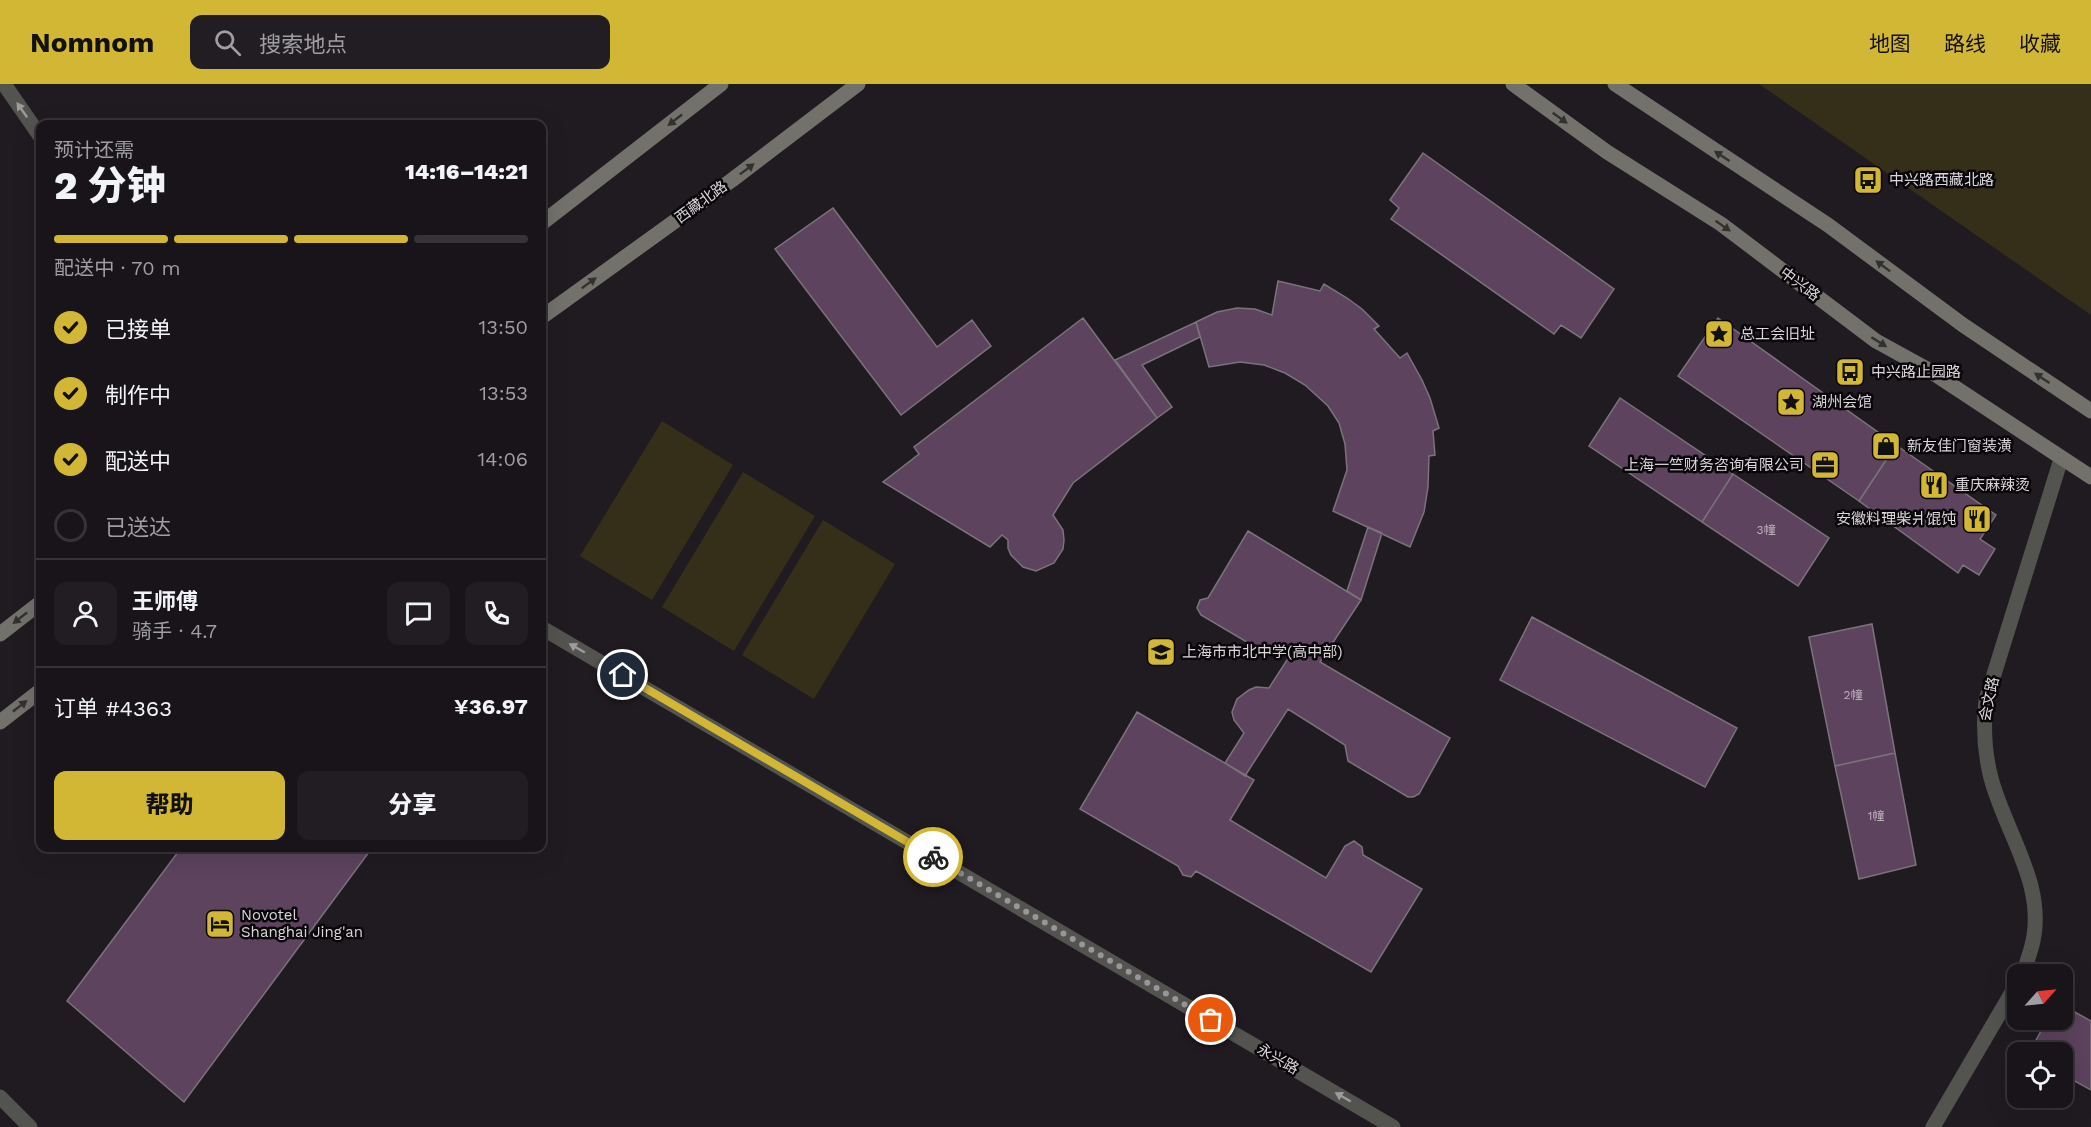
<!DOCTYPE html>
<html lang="zh">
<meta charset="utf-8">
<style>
body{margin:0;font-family:"Work Sans","Noto Sans SC",sans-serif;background:#211d22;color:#f1f3f6;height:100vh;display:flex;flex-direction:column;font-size:22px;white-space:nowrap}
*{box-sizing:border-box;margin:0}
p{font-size:20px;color:#9f9ea2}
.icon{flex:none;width:33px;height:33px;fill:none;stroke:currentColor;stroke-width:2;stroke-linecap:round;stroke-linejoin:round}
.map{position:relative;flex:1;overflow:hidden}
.panel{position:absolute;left:36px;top:36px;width:510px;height:732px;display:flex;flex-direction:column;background:#181419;border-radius:12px;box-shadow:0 6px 24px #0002,0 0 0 2px #363338}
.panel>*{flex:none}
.needle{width:39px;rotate:63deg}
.fabs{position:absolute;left:2007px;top:880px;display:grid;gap:12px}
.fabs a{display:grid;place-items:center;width:66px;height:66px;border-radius:12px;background:#181419;box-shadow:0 6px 24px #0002,0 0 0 2px #363338;font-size:30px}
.pin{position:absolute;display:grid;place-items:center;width:51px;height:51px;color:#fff;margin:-26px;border:3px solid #fff;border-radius:50%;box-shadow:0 2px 6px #0007}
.courier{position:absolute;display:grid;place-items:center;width:60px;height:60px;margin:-30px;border:4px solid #d2b735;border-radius:50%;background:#fff;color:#222;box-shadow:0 2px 8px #0007}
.head em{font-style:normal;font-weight:800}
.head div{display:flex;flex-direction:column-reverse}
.head{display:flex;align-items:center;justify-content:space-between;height:102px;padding:0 18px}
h1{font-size:39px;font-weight:800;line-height:45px}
.bar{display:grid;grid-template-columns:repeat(4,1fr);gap:9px 6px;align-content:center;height:72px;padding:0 18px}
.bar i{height:8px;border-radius:4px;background:#363338}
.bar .current{background:#d2b735}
.bar p{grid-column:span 4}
.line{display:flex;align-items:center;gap:15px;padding:0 18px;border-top:2px solid #363338}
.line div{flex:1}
.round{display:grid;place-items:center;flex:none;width:63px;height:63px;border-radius:12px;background:#211d22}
ol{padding:0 18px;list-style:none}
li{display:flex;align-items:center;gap:18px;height:66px}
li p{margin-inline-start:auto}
li .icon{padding:6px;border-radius:50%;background:#d2b735;color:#111;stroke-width:4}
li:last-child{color:#9f9ea2}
li i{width:33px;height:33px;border:3px solid #363338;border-radius:50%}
.action{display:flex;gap:12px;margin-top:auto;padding:12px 18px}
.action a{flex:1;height:69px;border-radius:12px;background:#d2b735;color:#111;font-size:24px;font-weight:800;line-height:69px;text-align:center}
.action a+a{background:#211d22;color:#f1f3f6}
header{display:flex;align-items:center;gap:36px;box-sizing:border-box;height:84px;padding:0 30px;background:#d2b735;color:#111}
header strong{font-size:28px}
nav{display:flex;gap:33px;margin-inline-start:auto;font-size:21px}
.search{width:420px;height:54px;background:#211d22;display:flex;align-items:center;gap:15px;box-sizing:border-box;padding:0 21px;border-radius:12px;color:#9f9ea2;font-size:22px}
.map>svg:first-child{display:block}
.green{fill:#352f19}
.building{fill:#5d435e;stroke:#7a737b;stroke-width:1.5}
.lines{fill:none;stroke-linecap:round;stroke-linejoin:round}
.minor{stroke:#53534f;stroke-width:15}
.tertiary{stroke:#53534f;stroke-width:15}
.secondary{stroke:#72716b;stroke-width:15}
.oneway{fill:#9d9b9b}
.oneway2{fill:#333130}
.done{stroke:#999599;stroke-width:6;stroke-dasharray:0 10.8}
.route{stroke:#d2b735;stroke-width:8}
.labels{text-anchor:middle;stroke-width:5;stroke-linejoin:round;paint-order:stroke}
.number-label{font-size:12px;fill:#bbb1bb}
.poi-label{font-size:15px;fill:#dad6da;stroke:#090609;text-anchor:start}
.street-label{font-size:15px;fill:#dad6da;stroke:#090609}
</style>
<header>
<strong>Nomnom</strong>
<div class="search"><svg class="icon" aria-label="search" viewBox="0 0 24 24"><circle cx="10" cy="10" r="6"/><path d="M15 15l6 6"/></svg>搜索地点</div>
<nav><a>地图</a><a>路线</a><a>收藏</a></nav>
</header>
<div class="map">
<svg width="2091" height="1043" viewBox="0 0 2091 1043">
<rect width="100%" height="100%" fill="#201b21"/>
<path class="green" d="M1759 0H2091V231Z
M662 337 733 381 652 516 580 472Z
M743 388 815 432 734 567 662 523Z
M823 436 895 480 814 615 742 571Z"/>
<path class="building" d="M1423 69 1614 205 1581 254 1561 241 1554 250 1391 135 1399 124 1390 116Z
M833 124 937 263 972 236 991 262 901 331 775 165Z
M1278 197 1320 207 1324 200 1347 214 1362 225 1379 242 1374 245 1400 274 1407 269 1422 296 1430 314 1439 344 1433 347 1435 371 1429 372 1428 403 1424 428 1410 463 1333 427 1347 386 1345 360 1339 339 1328 322 1305 301 1285 289 1264 281 1240 278 1209 283 1196 238 1217 228 1237 224 1255 225 1272 231Z
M1083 234 1157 334 1073 399 1053 431 1063 446 1064 456 1063 465 1054 479 1036 487 1023 483 1011 471 1008 464V456L1002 451 990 463 883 398 919 370 914 363Z
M1718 234 1896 361 1859 417 1678 292Z
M1196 238 1200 253 1142 281 1172 323 1157 334 1115 276Z
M1620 314 1733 390 1702 438 1589 362Z
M1896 361 1996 431 1980 455 1995 465 1979 491 1963 481 1958 489 1859 417Z
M1733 390 1829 454 1798 502 1702 438Z
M1368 443 1382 449 1361 516 1347 507Z
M1248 447 1361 516 1320 578 1450 654 1419 710 1413 713H1408L1348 677 1345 661 1288 625 1245 692 1225 679 1244 649 1234 636 1232 628 1237 615 1249 606 1256 603 1269 604 1289 573 1272 564 1267 570 1201 531 1197 524 1200 516 1208 514Z
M1532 533 1737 644 1705 703 1500 596Z
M1872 540 1895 669 1835 682 1809 553Z
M1137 628 1254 696 1230 736 1326 794 1345 762 1354 757 1362 763 1363 771 1422 805 1371 888 1196 787 1191 793 1183 791 1178 782 1080 725Z
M1895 669 1916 781 1859 795 1835 682Z
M181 764H372L184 1018 67 917Z
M2062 921 2091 937V1006L2062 990V969H2029L2047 936H2062Z"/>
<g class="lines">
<path class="minor" d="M2022 891C2026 883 2028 874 2031 865 2049 804 2006 751 1991 694 1984 667 1983 643 1986 616L2061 375
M1933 1043 2018 898"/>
<path class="tertiary" d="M4 0 40 52
M542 544 1393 1043
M0 1013 30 1043"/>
<path class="secondary" d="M1513 0 1607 68 1721 140 1876 257 1927 285 2091 393
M1615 0 1828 141 1963 241 2091 327
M542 139 721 0
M542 233 732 96 858 0
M0 550 40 519
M0 638 40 607"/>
</g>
<defs><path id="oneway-solid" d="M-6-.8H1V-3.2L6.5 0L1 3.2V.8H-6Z" transform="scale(1.5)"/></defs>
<g class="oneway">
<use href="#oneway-solid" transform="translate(22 26) rotate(-125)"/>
<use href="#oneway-solid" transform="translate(577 564) rotate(-150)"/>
<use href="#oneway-solid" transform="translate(1343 1013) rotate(-150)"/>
</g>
<g class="oneway2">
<use href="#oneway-solid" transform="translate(1560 34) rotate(36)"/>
<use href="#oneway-solid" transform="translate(675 36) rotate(142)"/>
<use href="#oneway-solid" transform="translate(1722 72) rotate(-147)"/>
<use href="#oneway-solid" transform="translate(747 85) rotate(-37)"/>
<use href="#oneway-solid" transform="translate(1723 142) rotate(35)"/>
<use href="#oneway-solid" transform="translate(1883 182) rotate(-143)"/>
<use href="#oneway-solid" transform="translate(589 199) rotate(-36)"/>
<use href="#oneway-solid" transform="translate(1879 258) rotate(32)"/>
<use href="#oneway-solid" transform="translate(2042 294) rotate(-146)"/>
<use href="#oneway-solid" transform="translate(20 534) rotate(142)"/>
<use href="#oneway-solid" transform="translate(20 622) rotate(-38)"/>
</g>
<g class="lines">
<path class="done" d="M933 773 1211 936"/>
<path class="route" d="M623 591 933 773"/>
</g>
<defs>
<g id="bus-square" transform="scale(1.5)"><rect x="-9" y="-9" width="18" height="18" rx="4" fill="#d2b735" stroke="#090609"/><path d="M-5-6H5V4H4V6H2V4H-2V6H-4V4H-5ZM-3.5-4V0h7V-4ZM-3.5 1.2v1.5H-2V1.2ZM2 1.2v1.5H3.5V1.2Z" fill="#111"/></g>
<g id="sight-square" transform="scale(1.5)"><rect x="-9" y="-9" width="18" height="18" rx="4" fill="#d2b735" stroke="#090609"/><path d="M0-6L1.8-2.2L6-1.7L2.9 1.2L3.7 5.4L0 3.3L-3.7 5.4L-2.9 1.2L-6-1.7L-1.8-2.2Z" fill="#111"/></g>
<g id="shop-square" transform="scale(1.5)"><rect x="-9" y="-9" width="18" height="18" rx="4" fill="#d2b735" stroke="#090609"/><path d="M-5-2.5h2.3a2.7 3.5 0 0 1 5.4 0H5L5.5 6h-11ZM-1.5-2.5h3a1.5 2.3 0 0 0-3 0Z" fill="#111"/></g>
<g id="office-square" transform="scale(1.5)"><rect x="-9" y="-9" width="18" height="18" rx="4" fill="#d2b735" stroke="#090609"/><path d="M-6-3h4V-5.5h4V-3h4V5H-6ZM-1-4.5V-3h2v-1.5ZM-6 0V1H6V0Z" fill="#111"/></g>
<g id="restaurant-square" transform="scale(1.5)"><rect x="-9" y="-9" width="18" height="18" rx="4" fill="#d2b735" stroke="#090609"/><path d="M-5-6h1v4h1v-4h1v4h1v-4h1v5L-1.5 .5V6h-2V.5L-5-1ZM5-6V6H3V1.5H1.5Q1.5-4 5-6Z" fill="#111"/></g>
<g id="school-square" transform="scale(1.5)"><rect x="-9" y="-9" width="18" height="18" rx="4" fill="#d2b735" stroke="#090609"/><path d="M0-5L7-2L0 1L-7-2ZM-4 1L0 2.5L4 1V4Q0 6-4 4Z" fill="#111"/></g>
<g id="hotel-square" transform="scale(1.5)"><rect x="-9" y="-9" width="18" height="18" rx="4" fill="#d2b735" stroke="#090609"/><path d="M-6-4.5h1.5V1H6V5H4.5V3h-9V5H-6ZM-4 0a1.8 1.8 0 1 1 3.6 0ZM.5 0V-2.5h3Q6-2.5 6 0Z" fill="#111"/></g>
</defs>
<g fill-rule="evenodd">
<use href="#bus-square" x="1868" y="96"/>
<use href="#sight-square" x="1719" y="250"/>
<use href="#bus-square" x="1850" y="288"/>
<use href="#sight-square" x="1791" y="318"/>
<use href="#shop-square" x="1886" y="362"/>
<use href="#office-square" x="1825" y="381"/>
<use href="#restaurant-square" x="1934" y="401"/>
<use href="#restaurant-square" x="1977" y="435"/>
<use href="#school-square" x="1161" y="568"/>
<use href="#hotel-square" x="220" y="840"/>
</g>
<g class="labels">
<g class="number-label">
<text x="1766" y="450">3幢</text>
<text x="1853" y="615">2幢</text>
<text x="1876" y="736">1幢</text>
</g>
<g class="poi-label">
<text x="1889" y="101">中兴路西藏北路</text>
<text x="1740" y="255">总工会旧址</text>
<text x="1871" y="293">中兴路止园路</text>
<text x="1812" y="323">湖州会馆</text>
<text x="1907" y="367">新友佳门窗装潢</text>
<text x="1804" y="386" text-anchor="end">上海一竺财务咨询有限公司</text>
<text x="1955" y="406">重庆麻辣烫</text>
<text x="1956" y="440" text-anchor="end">安徽料理柴爿馄饨</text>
<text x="1182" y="573">上海市市北中学(高中部)</text>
<text x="241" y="836">Novotel<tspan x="241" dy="17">Shanghai Jing'an</tspan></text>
</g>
<g class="street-label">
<text transform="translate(701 118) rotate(-36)" y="5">西藏北路</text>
<text transform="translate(1800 200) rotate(37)" y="5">中兴路</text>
<text transform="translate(1989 615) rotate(-78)" y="5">会文路</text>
<text transform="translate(1278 975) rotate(30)" y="5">永兴路</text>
</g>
</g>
</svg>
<div class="fabs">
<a><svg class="needle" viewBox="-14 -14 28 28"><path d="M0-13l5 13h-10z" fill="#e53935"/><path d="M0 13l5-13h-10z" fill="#9f9ea2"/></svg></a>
<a><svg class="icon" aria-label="locate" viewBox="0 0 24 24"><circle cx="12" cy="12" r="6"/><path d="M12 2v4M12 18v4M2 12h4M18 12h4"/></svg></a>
</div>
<div class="pin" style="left:1211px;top:936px;background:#ea580c"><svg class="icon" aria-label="bag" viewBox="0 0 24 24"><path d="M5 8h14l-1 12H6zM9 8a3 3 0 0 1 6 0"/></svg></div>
<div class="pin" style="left:623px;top:591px;background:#1f2937"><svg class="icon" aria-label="home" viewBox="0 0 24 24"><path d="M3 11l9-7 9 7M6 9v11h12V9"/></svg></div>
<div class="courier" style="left:933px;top:773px"><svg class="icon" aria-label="bike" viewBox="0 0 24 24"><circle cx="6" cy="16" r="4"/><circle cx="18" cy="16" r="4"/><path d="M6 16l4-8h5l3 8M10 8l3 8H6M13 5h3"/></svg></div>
<section class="panel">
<div class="head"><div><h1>2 分钟</h1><p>预计还需</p></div><em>14:16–14:21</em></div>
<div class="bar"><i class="current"></i><i class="current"></i><i class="current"></i><i></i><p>配送中 · 70 m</p></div>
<ol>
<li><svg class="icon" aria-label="check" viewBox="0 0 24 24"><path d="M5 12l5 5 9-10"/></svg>已接单<p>13:50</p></li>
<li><svg class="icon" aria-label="check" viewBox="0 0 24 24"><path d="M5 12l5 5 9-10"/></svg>制作中<p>13:53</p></li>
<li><svg class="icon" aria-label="check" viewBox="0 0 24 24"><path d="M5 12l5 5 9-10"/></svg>配送中<p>14:06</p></li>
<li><i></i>已送达</li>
</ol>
<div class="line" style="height:108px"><a class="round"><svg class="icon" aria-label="person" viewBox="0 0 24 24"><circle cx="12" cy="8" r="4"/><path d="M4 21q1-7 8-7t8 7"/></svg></a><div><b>王师傅</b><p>骑手 · 4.7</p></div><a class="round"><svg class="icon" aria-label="chat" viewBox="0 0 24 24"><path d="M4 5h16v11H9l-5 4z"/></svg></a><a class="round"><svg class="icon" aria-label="phone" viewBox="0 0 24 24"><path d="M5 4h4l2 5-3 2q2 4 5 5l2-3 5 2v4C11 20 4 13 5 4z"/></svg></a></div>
<div class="line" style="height:78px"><div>订单 #4363</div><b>¥36.97</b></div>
<div class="action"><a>帮助</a><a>分享</a></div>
</section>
</div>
